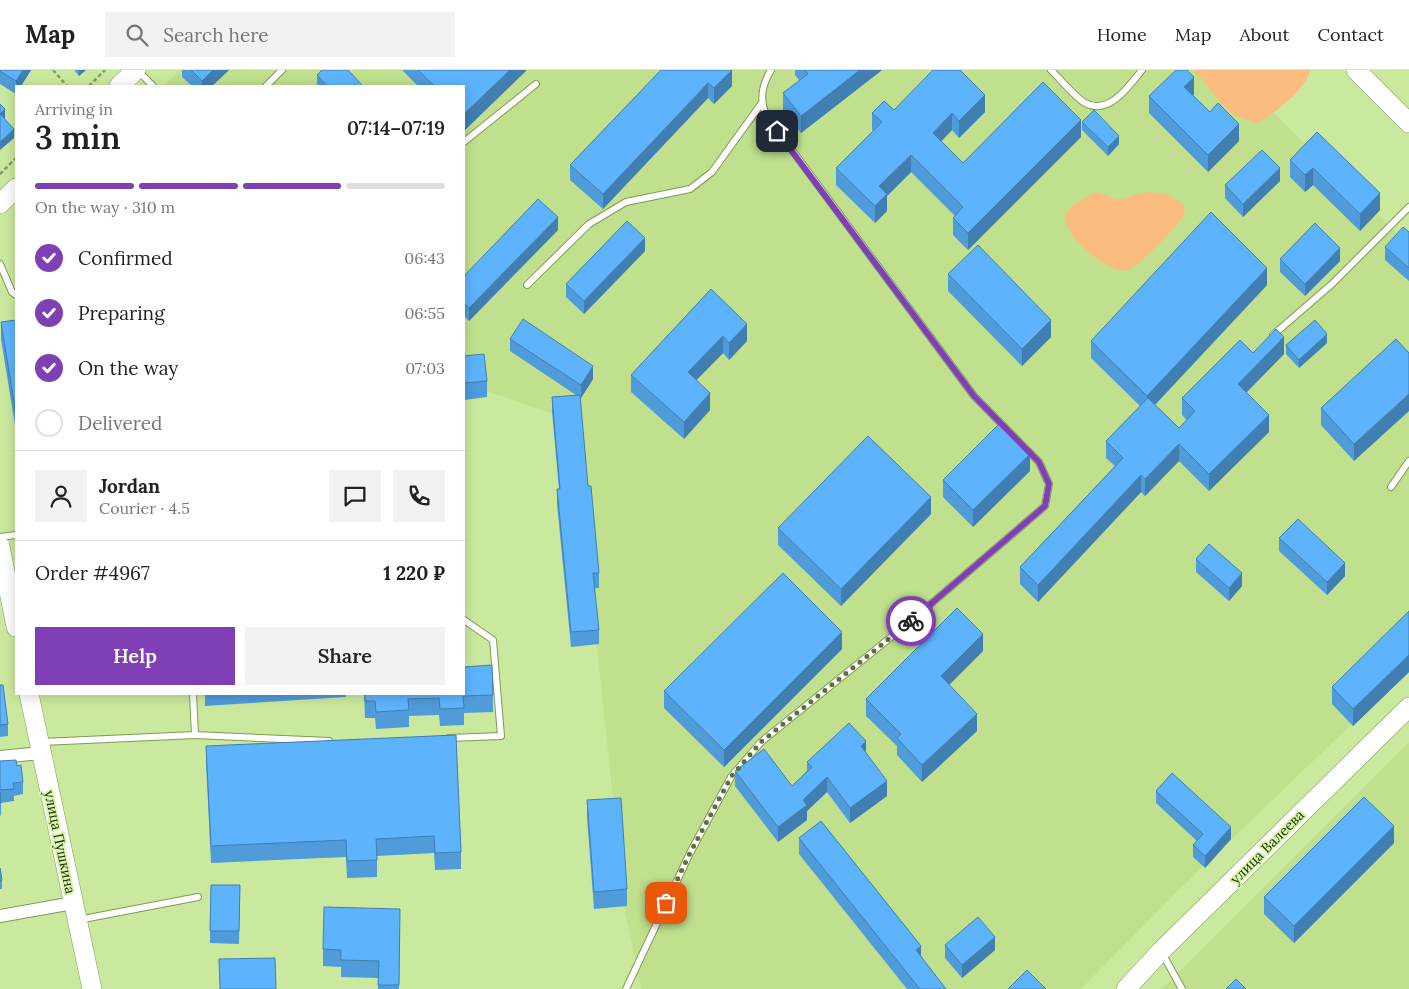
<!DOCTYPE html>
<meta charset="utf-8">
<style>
body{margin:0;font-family:Lora,serif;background:#f2f2f2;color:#222;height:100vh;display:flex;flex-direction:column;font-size:19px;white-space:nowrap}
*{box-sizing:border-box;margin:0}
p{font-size:16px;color:#767676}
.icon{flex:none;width:28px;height:28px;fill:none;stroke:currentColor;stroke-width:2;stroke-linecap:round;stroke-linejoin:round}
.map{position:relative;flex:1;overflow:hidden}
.details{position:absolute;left:15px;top:15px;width:450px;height:610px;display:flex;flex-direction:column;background:#fff;border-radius:0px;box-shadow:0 2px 12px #0003}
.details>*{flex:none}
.pin{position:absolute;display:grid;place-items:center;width:42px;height:42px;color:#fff;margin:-21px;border-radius:10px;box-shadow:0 2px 8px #0006}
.courier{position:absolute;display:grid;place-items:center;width:50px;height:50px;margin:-25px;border:4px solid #7f40b5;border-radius:50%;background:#fff;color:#222;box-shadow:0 1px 6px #0007}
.headline em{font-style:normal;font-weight:600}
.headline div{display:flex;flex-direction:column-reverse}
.headline{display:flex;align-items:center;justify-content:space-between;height:85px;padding:0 20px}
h1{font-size:32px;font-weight:600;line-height:38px}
.bar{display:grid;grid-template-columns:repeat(4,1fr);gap:8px 5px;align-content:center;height:60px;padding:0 20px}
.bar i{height:6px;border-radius:4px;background:#e0e0e0}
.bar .current{background:#7f40b5}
.bar p{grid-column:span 4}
.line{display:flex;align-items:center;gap:12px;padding:0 20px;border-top:1px solid #e0e0e0}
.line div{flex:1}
.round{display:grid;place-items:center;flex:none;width:52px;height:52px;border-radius:0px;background:#f2f2f2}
ol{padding:0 20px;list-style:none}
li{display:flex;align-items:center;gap:15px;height:55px}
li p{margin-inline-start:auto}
li .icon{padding:5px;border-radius:50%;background:#7f40b5;color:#fff;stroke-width:4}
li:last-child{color:#767676}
li i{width:28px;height:28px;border:2px solid #e0e0e0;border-radius:50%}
.button{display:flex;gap:10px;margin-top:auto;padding:10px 20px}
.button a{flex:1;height:58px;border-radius:0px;background:#7f40b5;color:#fff;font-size:20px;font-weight:600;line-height:58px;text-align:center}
.button a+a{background:#f2f2f2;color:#222}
header{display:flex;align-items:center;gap:30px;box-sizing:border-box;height:70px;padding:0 25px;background:#fff;border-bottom:1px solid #e0e0e0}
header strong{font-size:24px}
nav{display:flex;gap:28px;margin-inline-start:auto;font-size:18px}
.search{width:350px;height:45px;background:#f2f2f2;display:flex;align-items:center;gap:12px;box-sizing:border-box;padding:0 18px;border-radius:0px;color:#767676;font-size:19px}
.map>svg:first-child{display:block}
.built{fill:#c0e08e}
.green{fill:#fabd7f}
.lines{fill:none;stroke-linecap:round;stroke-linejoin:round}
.lane-casing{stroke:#7f9a53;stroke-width:8}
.street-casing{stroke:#7f9a53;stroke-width:14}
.secondary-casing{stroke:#7f9a53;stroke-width:20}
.path{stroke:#869c64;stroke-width:2.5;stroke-dasharray:4 2.5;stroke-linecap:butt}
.lane{stroke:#fff;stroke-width:6}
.street{stroke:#fff;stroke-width:12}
.secondary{stroke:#fff;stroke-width:19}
.wall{fill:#509bda}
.shaded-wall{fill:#417eb1}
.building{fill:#5db4fd;stroke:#417eb1}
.done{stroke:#5d6f41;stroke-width:5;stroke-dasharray:0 9}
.route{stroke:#7f40b5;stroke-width:6}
.labels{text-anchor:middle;stroke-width:4;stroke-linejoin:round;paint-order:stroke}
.street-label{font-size:14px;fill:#222d0f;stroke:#d8f6ab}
</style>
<header>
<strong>Map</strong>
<div class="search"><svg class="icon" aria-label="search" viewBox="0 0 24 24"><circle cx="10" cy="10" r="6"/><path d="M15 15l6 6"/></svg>Search here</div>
<nav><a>Home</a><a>Map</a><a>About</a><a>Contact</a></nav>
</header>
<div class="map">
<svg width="1409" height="919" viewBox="0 0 1409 919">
<rect width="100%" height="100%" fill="#cbe99e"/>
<path class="built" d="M180 0H1229L1409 175V599L1182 817 1081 919H641L625 842 573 351 464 313V16H164Z
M1409 672V919H1162Z"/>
<path class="green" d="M1194 0H1310C1306 20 1274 44 1257 53L1235 46 1227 40Z
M1095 122 1118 130 1146 122 1166 124 1183 134 1185 144C1175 158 1142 195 1127 200 1110 206 1062 164 1066 146 1069 134 1086 128 1095 122Z"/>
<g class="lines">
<g class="lane-casing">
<path id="lane" d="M1051 0C1060 9 1075 27 1085 33 1109 46 1130 15 1142 0
M138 1 153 16
M266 16 282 0
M464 72 536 14
M0 194 12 222 16 225
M527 215 589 154 626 132 690 119 712 102 761 34
M1273 265 1332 214 1409 137
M1391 417 1409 391
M0 467 16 465
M193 624 195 665
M449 668 501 666 493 570 464 550
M42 672 195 665 329 671
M78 850 198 827
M1162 883 1182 919
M626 919 690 783 731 707 761 672 911 551 1045 436 1049 414 1039 392 974 326 766 45C759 29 762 15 771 0"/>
</g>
<g class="street-casing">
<path id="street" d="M0 687 41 683
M0 846 73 833"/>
</g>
<g class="secondary-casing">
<path id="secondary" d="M1356 0 1409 53
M119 16 136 0
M0 134 16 118
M0 476 16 557
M29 624 92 919
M1126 919 1161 881 1409 637"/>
</g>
<path class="path" d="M53 0 67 16
M89 16 105 0
M0 104 16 88"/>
<use href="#lane" class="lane"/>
<use href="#street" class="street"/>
<use href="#secondary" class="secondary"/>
</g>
<path class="wall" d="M0 0H31L16 24 0 14Z
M74 0H86L79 6Z
M182 0H229L212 16H192L182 7Z
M402 0H526V1L464 16H418Z
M661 0 732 16 714 34 708 28 603 139 570 110V95Z
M795 0H882L801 63 783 40V23L800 11 795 5Z
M317 5 363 16H317Z
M1194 24 1193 25 1239 71 1208 102 1149 43V26Z
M894 40 985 42 959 68 952 60 941 71 963 93 1081 67 968 180 953 165V148L955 146 911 102 887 126V141L875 153 836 115V98L873 61 872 60V43Z
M1082 52 1119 74 1108 86 1082 60Z
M1317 62 1380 140 1360 161 1313 115 1305 122 1290 107V90Z
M1280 111 1243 147 1225 128V115Z
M558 160 469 251 464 246V206Z
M1409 162V211L1385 190V177Z
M645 181 584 244 566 227V214Z
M1280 189 1340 191 1305 226 1280 202Z
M948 204 1051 267 1022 296 948 221Z
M1267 215 1155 335 1179 358 1187 350 1182 345V328L1253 283 1284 284 1246 323 1269 362 1209 421 1179 391 1145 426 1141 422 1038 532 1020 514V497L1115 396 1106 388V371L1140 336 1091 288V271Z
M711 219 747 271 729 290 723 283 696 310 710 340 684 369 631 322V305Z
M16 250V361L1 269V252Z
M510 269 593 309 581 328H580L588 416 599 503V518H594L599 560V574L571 577 557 434V419H559L552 342V327L576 325 510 281Z
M1396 269 1354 391 1321 355V338Z
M1327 273 1299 298 1286 284V275Z
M464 286 487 311V327L464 330Z
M1030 401 973 457 943 427V410Z
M931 444 841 536 778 475V458Z
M1279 468 1345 506 1327 525 1279 481Z
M1196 489 1242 516 1229 531 1196 502Z
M1409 541V602L1353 656 1332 634V617Z
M842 579 724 697 664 638V621Z
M983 581 949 615 977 661 922 712 897 685V676L866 646V629Z
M0 615 8 654V666L0 667Z
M205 624H346V627L205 636Z
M364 624H464L493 625V642L464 643V655L440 656 439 645 409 646V657L376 659 375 648H365Z
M456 665 461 782V799L435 800 434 783 377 786V807L347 808 346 787 211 793 206 693V676Z
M866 683 887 726 850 753 827 722 807 741V750L778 772 735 716V701L792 716 807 701V692Z
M0 691 17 696 23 712V724L14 726V731L1 733V745L0 746Z
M1156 721 1231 769 1205 798 1193 787V775L1197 771 1156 733Z
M587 730 627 819V836L594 839 587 747Z
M799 768 921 887 946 919H907L799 784Z
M1394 773 1294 873 1264 844V827Z
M0 798 2 810V819H0Z
M211 815H240L239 874 210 873Z
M400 856 399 919H378V908L341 907V897L323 896V879Z
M945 875 995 880 962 908 945 888Z"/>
<path class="shaded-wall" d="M23 0H31L21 16H16V24V11Z
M79 0H86L79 6Z
M213 0H229L212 16H202V11Z
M510 0H526V1L464 61V44Z
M732 0V16L714 34V18Z
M860 0H882L801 63V46Z
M1194 7V24L1184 34V17Z
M708 13V28L603 139V124Z
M985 25V42L959 68V51Z
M5 39V48L0 53V44Z
M952 43V60L933 80V63Z
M1081 50V67L968 180V163Z
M1239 54V71L1208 102V85Z
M14 59V68L0 80V72Z
M1119 66V74L1108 86V77Z
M911 85V102L887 126V141L875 153V136L879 116Z
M1280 98V111L1243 147V134Z
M1313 98V115L1305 122V105Z
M1380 123V140L1360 161V144Z
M558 147V160L469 251V238Z
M645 168V181L584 244V231Z
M1340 178V191L1305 226V214Z
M1267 198V215L1147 343V326Z
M1051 250V267L1022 296V279Z
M747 254V271L729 290V273Z
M1327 264V273L1299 298V290Z
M723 266V283L688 319V302Z
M1284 267V284L1238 331V314Z
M593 296V309L581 328V315Z
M710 323V340L684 369V352Z
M1409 324V341L1354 391V374Z
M1269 345V362L1209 421V404Z
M1179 374V391L1145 426V409Z
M1030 384V401L973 457V440Z
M1141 405V422L1038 532V515Z
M931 427V444L841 536V519Z
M1345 493V506L1327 525V512Z
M1242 503V516L1229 531V518Z
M842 562V579L724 697V680Z
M983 564V581L941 623V606Z
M1409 585V602L1353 656V639Z
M977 644V661L922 712V695Z
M866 671V686L861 676Z
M827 707V722L807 741V750L778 772V757L803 730Z
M887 711V726L850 753V738Z
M1394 756V773L1294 873V856Z
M1231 757V769L1205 798V786Z
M995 867V880L962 908V895Z
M921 876V892L916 880Z"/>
<path class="building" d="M0 0H23L16 11 0 1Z
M191 0H213L202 11Z
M322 0H348L363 16H327L317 5Z
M418 0H510L464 44V16H434Z
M661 0H732L714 18 708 13 603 124 570 95Z
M805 0H860L801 46 783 23 808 4Z
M933 0H960L985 25 959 51 952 43 933 63 963 93 1043 12 1081 50 968 163 953 148 963 137 911 85 879 116 887 124 875 136 836 98 882 52 872 43 884 31 894 40Z
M1176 0H1187L1194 7 1184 17 1210 42 1218 33 1239 54 1208 85 1149 26Z
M0 34 5 39 0 44Z
M1094 40 1119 66 1108 77 1082 52Z
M0 44 14 59 0 72Z
M1317 62 1380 123 1360 144 1313 98 1305 105 1290 90Z
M1262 80 1280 98 1243 134 1225 115Z
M538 129 558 147 469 238 464 233V206Z
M1211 142 1267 198 1147 326 1091 271Z
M627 151 645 168 584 231 566 214Z
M1315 153 1340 178 1305 214 1280 189Z
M1403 157 1409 162V198L1385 177Z
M978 175 1051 250 1022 279 948 204Z
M711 219 747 254 729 273 723 266 688 302 710 323 684 352 631 305Z
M523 249 593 296 581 315 510 269Z
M16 250V344L1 252Z
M1315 250 1327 264 1299 290 1286 275Z
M1276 259 1284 267 1238 314 1269 345 1209 404 1179 374 1145 409 1141 405 1038 515 1020 497 1123 388 1106 371 1148 328 1179 358 1195 341 1182 328 1240 270 1253 283Z
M1396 269 1409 283V324L1354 374 1321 338Z
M484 284 487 311 464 313V286Z
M580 325 588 416H591L599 503H593L599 560 571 562 557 419H560L552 327Z
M1000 353 1030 384 973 440 943 410Z
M868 366 931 427 841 519 778 458Z
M1298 449 1345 493 1327 512 1279 468Z
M1209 474 1242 503 1229 518 1196 489Z
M783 503 842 562 724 680 664 621Z
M957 538 983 564 941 606 977 644 922 695 897 668 901 664 866 629Z
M1409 541V585L1353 639 1332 617Z
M492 595 493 625 463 626 464 638 440 639 439 628 408 629 409 640 376 642 375 631H365V624H464V597Z
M0 615H3L8 654 0 655Z
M849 653 866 671 861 676 887 711 850 738 827 707 803 730 807 735 778 757 735 701 764 679 792 716 812 697 807 692Z
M456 665 461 782 435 783 434 766 376 769 377 790 347 791 346 770 211 776 206 676Z
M16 690 17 696 21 695 23 712 13 713 14 719 0 720V691Z
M1172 703 1231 757 1205 786 1193 775 1203 764 1156 721Z
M0 722 1 733H0Z
M1364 727 1394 756 1294 856 1264 827Z
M621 728 627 819 594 822 587 730Z
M821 751 921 876 916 880 946 919H920L799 768Z
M0 798 2 810 0 811Z
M211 815H240L239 861H210Z
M324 837 400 839 399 915H378L379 891 341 890V880L323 879Z
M978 847 995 867 962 895 945 875Z
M275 888 276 919H220L219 889Z
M1027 900 1046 919H1008Z
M1236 909 1246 919H1226Z"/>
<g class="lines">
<path class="done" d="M666 833 690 783 731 707 761 672 911 551"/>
<path class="route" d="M777 61 974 326 1039 392 1049 414 1045 436 911 551"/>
</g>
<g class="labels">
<g class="street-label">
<text transform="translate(60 772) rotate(78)" y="5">улица Пушкина</text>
<text transform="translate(1267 777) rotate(-45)" y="5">улица Валеева</text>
</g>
</g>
</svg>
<div class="pin" style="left:666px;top:833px;background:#ea580c"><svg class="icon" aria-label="bag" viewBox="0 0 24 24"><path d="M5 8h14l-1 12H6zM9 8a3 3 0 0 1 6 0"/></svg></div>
<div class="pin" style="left:777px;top:61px;background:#1f2937"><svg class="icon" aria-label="home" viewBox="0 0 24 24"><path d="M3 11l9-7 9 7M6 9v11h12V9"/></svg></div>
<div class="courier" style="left:911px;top:551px"><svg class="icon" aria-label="bike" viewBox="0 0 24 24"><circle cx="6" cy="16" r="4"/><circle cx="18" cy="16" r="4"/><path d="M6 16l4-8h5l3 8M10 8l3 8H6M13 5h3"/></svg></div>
<section class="details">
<div class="headline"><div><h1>3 min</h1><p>Arriving in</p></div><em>07:14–07:19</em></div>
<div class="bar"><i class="current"></i><i class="current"></i><i class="current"></i><i></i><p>On the way · 310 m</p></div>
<ol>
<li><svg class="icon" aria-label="check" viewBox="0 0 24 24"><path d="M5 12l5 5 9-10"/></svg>Confirmed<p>06:43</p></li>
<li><svg class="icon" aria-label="check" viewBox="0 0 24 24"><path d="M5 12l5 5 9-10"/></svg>Preparing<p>06:55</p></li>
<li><svg class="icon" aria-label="check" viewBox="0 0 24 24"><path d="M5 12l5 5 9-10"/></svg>On the way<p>07:03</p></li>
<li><i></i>Delivered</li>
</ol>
<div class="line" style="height:90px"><a class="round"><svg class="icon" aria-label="person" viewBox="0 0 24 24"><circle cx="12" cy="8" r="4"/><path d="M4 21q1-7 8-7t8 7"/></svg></a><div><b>Jordan</b><p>Courier · 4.5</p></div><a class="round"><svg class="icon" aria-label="chat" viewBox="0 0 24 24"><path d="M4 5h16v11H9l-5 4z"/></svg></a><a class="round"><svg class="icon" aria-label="phone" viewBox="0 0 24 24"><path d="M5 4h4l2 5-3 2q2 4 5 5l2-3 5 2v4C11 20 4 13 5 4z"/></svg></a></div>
<div class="line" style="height:65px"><div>Order #4967</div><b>1 220 ₽</b></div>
<div class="button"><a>Help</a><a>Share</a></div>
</section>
</div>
